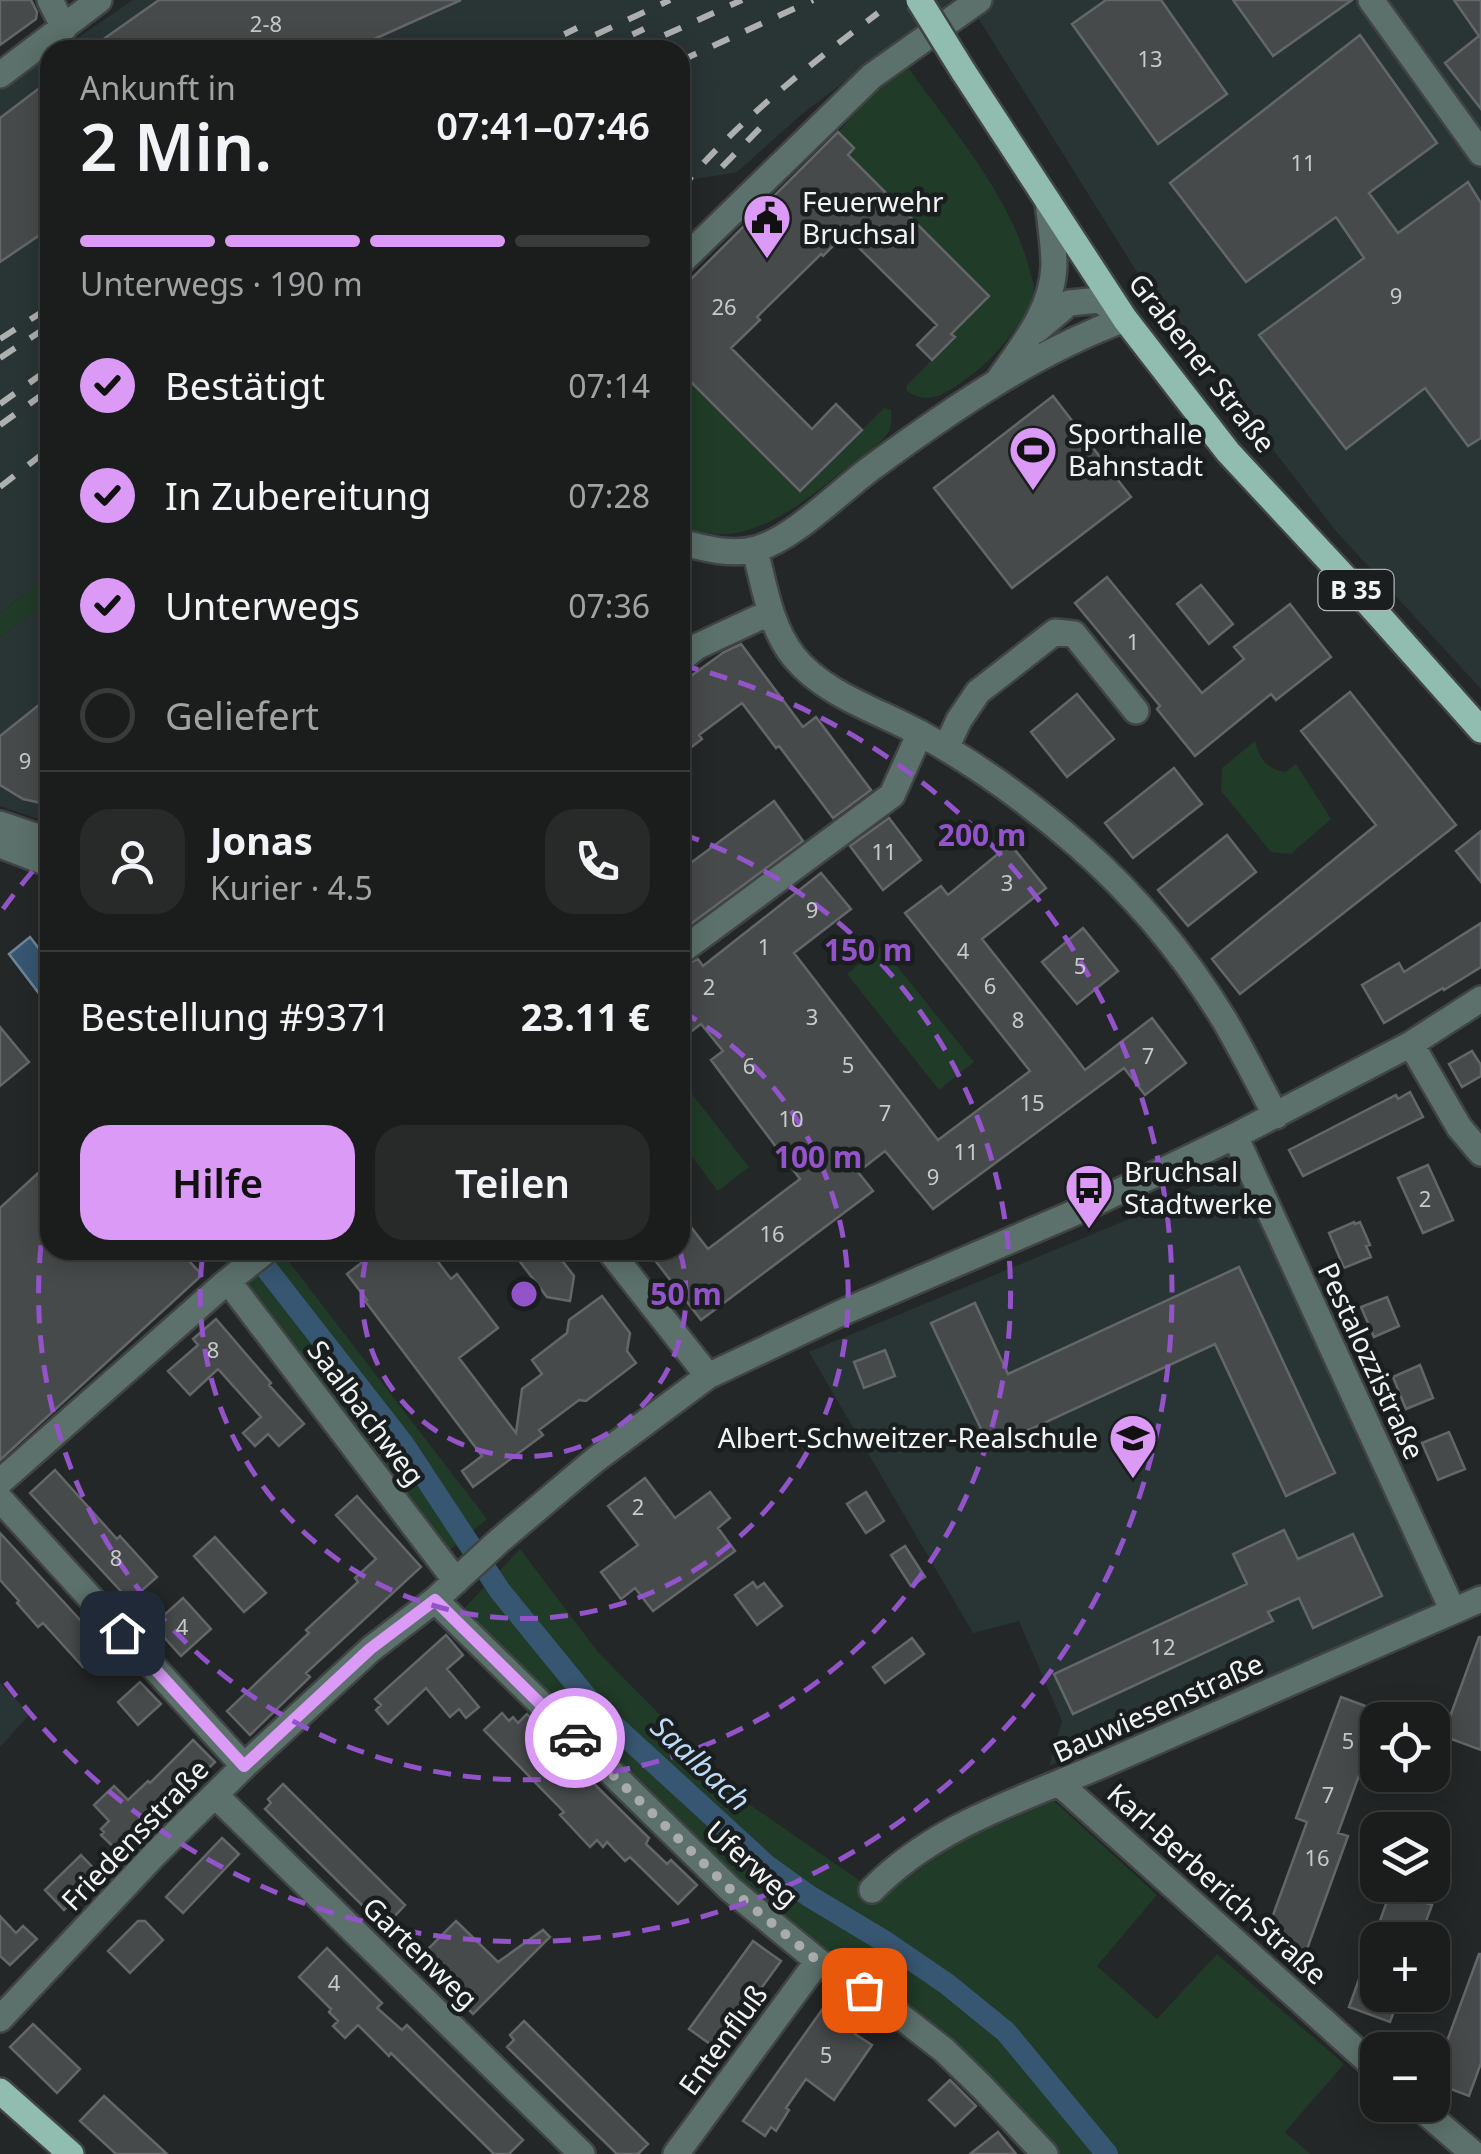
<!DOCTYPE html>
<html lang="de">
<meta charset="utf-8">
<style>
body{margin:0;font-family:"Noto Sans",sans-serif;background:#282a2a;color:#f1f3f6;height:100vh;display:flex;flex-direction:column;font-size:38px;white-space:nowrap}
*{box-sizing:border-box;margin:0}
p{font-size:32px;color:#a0a2a4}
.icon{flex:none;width:55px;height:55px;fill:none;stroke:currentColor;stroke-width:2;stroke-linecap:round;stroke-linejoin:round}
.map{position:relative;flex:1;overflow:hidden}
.sheet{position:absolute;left:40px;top:40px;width:650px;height:1220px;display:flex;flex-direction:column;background:#1b1d1d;border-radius:30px;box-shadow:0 5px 25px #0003,0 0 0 2px #393b3b}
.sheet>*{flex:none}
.tools{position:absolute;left:1360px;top:1702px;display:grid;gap:20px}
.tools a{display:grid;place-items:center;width:90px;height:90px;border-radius:20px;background:#1b1d1d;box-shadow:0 5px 25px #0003,0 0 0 2px #393b3b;font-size:50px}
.pin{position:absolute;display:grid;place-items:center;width:85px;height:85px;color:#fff;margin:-42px;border-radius:20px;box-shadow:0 5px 15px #0006}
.courier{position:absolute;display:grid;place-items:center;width:100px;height:100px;margin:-50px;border:8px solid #db9af6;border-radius:50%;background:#fff;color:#222;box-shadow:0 2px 12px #0007}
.head em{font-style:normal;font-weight:600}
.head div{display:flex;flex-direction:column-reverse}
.head{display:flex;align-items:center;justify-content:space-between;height:170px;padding:0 40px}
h1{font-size:65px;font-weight:600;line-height:75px}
.bar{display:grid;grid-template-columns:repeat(4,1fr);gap:15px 10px;align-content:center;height:120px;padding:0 40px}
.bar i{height:12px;border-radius:8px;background:#393b3b}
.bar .current{background:#db9af6}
.bar p{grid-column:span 4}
.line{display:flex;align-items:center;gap:25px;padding:0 40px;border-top:2px solid #393b3b}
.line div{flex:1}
.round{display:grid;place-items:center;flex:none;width:105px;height:105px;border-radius:30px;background:#282a2a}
ol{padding:0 40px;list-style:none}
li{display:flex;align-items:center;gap:30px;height:110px}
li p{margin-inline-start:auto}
li .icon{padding:10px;border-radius:50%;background:#db9af6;color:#111;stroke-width:4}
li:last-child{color:#a0a2a4}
li i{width:55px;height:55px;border:5px solid #393b3b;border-radius:50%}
.primary-button{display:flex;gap:20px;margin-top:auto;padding:20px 40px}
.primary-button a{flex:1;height:115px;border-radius:30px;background:#db9af6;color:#111;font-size:40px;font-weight:600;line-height:115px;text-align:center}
.primary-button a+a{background:#282a2a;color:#f1f3f6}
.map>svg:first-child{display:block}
.built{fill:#293435}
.green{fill:#203b28}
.water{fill:#375671;stroke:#6f8598;stroke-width:2.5}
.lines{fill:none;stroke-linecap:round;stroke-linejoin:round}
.canal{stroke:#375671;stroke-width:22}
.building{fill:#474a4b;stroke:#646769;stroke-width:2.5}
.minor-casing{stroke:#414444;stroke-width:30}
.major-casing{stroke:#414444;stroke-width:30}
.minor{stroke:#5c716b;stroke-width:25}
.major{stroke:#91bdb1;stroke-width:25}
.rail{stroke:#aeb0b0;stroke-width:6;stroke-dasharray:18 18;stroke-linecap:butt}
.major-bridge-casing{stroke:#414444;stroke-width:30;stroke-linecap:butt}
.major-bridge{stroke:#91bdb1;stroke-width:25}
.done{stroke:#aaacac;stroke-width:10;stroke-dasharray:0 18}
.route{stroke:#db9af6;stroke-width:12}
.ring{fill:none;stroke:#9354ca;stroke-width:5;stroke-dasharray:18 12}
.labels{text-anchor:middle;stroke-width:9;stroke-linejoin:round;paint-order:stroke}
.number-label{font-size:22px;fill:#c7caca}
.shield{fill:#1a1e1e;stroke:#b1b4b4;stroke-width:2.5}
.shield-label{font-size:25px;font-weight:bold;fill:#f2f4f4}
.poi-label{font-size:28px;fill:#f2f4f4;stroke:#1a1e1e;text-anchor:start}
.street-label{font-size:28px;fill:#f2f4f4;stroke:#1a1e1e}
.water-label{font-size:30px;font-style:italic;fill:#bbdbf8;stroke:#1a1e1e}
.centre{fill:#9354ca;stroke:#1a1e1e;stroke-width:5}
.ring-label{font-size:30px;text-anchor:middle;font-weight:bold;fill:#9354ca;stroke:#1a1e1e;stroke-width:9;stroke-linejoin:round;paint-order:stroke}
</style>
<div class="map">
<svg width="1481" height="2154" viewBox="0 0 1481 2154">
<rect width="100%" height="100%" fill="#242727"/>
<path class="built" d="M133 0H952L802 114 737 172 695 179 680 197V50H60Z
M979 0H1481V689L1335 530 1142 280 970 5Z
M50 57V573L0 614V90Z
M50 599V823L0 806V638Z
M1233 1165 1443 1609 1049 1766 1062 1721 1019 1621 973 1633 809 1352 1141 1214Z
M0 1683 30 1714 0 1747Z"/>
<path class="green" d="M909 69C950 126 1010 196 1028 265 1030 272 1033 280 1034 287 1035 311 993 360 974 373 952 388 933 409 907 391L906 386 954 338 951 334 989 296 848 155 854 148 838 132 884 83Z
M680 371 800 491 884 408 891 410C892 419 892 425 888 433 880 445 864 454 853 463 819 490 784 521 741 532 720 537 700 533 680 527Z
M50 573V599L0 638V614Z
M1255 741C1260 760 1267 769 1285 772L1296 764 1331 819 1291 854 1271 852 1221 791 1222 768Z
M881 946 974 1062 939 1090 847 974Z
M692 1094 749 1167 718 1191 680 1141V1104Z
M283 1254 487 1519 445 1554 240 1285Z
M520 1549 598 1652 746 1802 882 1896 960 1841 1054 1801 1157 1895 1097 1966 1157 2019 1217 1954 1344 2064 1285 2132 1310 2154H1058L1009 2102 769 1911 459 1614Z"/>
<path class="water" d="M30 937 50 963V1008L9 954Z"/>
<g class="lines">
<path class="canal" d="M252 1250 404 1445 500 1591 597 1710 767 1866 809 1896 887 1943 947 1984 1006 2032 1107 2154"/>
</g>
<path class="building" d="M0 0H31L37 12 36 19 0 45Z
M159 0H461L350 50H88Z
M1106 0H1161L1227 94 1158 144 1072 24Z
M1233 0H1352L1273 56Z
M1454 0H1481V109L1445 63 1479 36Z
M1360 35 1437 143 1369 193 1398 233 1468 182 1481 203V438L1468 446 1425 388 1346 449 1259 335 1364 258 1336 217 1246 282 1170 183Z
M50 80V228L0 262V118Z
M838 132 854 148 848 155 989 296 951 334 955 337 932 360 917 345 937 325 845 234 823 256 821 254 757 317 760 320 731 348 812 429 836 404 862 430 800 491 680 371V290Z
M1053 396 1131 497 1012 588 934 488Z
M1107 577 1202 693 1244 659 1234 647 1290 604 1331 657 1276 700 1271 694 1195 756 1157 709 1160 706 1075 603Z
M1201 585 1233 624 1209 644 1177 604Z
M741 644 803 727 816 717 871 790 833 818 779 746 776 748 742 703 699 735 702 739 680 756V684L724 652Z
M1350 692 1456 825 1240 994 1212 959 1376 825 1301 731Z
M1077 694 1114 739 1067 777 1031 732Z
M50 696V805L23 799 0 785V736Z
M1174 768 1202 804 1133 858 1105 823Z
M774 801 803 841 680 932V871Z
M889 818 921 860 883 890 850 846Z
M1481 831V882L1456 851Z
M1227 835 1256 872 1188 926 1158 890Z
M1010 844 1046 888 982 939 1065 1044 1085 1070 1152 1018 1186 1063 1145 1095 1124 1068 933 1209 885 1151 858 1172 873 1191 701 1320 654 1259 666 1250H680V1213L708 1249 800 1179 711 1060 723 1051 701 1024 680 1040V968L698 959 703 966 821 873 851 909 794 953 938 1140 1030 1071 905 913 941 886 948 895Z
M1481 923V967L1444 990 1443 988 1384 1023 1362 985 1399 963 1404 972Z
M1083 928 1118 971 1077 1004 1042 962Z
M0 1027 29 1062 0 1086Z
M1472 1051 1481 1065V1076L1462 1087 1449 1064Z
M1410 1092 1423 1117 1303 1176 1289 1150 1396 1095 1398 1099Z
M50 1162V1250H179L202 1275 0 1460V1208Z
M1428 1165 1453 1220 1423 1233 1398 1178Z
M1354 1222 1355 1224 1360 1222 1370 1245 1366 1246 1371 1257 1344 1268 1329 1233Z
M378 1250H429L451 1279 457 1274 498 1328 459 1358 516 1433 522 1389 542 1374 532 1360 567 1333 569 1320 602 1296 630 1333 627 1351 636 1363 586 1401 579 1400 539 1430 543 1435 473 1487 462 1471 482 1456 365 1301 367 1300 347 1274Z
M511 1250H554L574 1276 570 1301 547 1297Z
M1239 1267 1335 1473 1286 1496 1215 1344 990 1448 931 1323 975 1303 1008 1374Z
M1387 1297 1399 1326 1374 1337 1361 1307Z
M216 1319 271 1383 269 1385 304 1424 279 1446 268 1434 255 1446 243 1433 261 1417 218 1369 190 1395 168 1371 198 1345 193 1339Z
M885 1350 895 1376 864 1388 854 1362Z
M1420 1365 1433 1398 1406 1409 1393 1377Z
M1449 1432 1465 1469 1438 1480 1422 1443Z
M55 1470 117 1539 120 1536 157 1577 130 1601 30 1493Z
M645 1478 675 1518 710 1492 730 1518 718 1528 735 1551 653 1611 635 1588 621 1599 601 1572 638 1545 608 1506Z
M866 1492 884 1521 866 1533 847 1504Z
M357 1496 421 1567 306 1673 310 1677 250 1735 227 1711 309 1633 306 1630 358 1582 355 1578 376 1559 336 1515Z
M1284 1530 1298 1559 1353 1534 1382 1596 1313 1628 1299 1598 1268 1612 1273 1621 1073 1714 1054 1674 1247 1584 1233 1554Z
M0 1533 105 1647 83 1667 43 1623 38 1627 17 1603 19 1601 0 1580Z
M215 1537 266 1593 244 1612 194 1556Z
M905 1546 925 1577 911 1586 891 1555Z
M753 1582 757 1588 764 1583 782 1606 757 1625 735 1595Z
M183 1598 211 1629 181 1656 153 1625Z
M446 1635 463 1655 447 1669 479 1707 466 1718 459 1709 450 1717 426 1688 388 1724 376 1710 381 1705 375 1699Z
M1479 1637H1481V1750L1443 1736Z
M912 1638 924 1654 885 1683 873 1667Z
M140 1682 161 1704 138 1725 118 1702Z
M1341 1697 1382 1712 1338 1833 1348 1836 1306 1952 1265 1937 1307 1822 1296 1818Z
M502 1713 509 1721 513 1717 518 1723 527 1714 570 1760 649 1838 646 1844 667 1864 671 1860 697 1885 678 1904 630 1857 625 1861 607 1842 603 1847 597 1840 590 1847 560 1815 564 1812 484 1730Z
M193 1740 215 1762 121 1854 101 1835 104 1832 101 1829 109 1821 94 1805 114 1786 128 1800 148 1781 150 1783Z
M283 1784 405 1905 391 1920 388 1916 381 1924 265 1809 271 1803 268 1799Z
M222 1838 239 1854 183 1913 166 1897Z
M81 1855 100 1875 64 1910 45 1890Z
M1391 1890 1432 1905 1419 1940H1378V1995H1400L1390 2022 1349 2007Z
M0 1916 16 1933 23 1926 37 1939 10 1965 0 1956Z
M138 1921H145L163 1940 130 1973 108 1951Z
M456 1921 498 1962 543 1930 550 1937 473 2014 418 1959Z
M753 1941 781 1961 717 2049 689 2029Z
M327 1948 382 2003 377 2008 402 2030 407 2025 523 2140 509 2154H494L391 2053 389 2056 358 2025 345 2038 333 2026 338 2021 329 2012 331 2009 299 1977Z
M1479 1954H1481V2063L1469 2096 1432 2082Z
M834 1993 858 2011 851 2021 860 2027 855 2034 872 2045 834 2100 806 2079 786 2108 789 2110 776 2131 771 2127 765 2136 743 2121Z
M524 2021 648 2144 638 2154H617L507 2047 514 2040 510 2035Z
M33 2024 80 2069 57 2093 10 2047Z
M950 2080 976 2106 955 2126 929 2100Z
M104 2096 116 2107 167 2154H116L80 2121Z
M998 2132 1016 2154H970Z"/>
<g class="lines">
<g class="minor-casing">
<path id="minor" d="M50 0 64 28
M1371 0 1481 153
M0 75 99 0
M680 263 872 76 979 0
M1037 330 1069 303 1100 300 1125 319
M1000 378C1024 344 1053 308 1054 265 1054 244 1050 222 1048 201
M680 542C703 548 732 556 756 549 794 539 842 489 874 466 952 409 1035 352 1125 319
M755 550C764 585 770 627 794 657 826 696 880 711 923 735 979 766 1031 804 1079 846 1136 896 1186 957 1225 1021 1243 1052 1259 1084 1276 1116
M680 660 696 647 771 612
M946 748 959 720 978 692 1055 632 1074 634 1136 711
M0 824 50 841
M0 845 50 864
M680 952 892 795 920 733
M1411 1044 1459 1127 1481 1153
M1235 1136 1453 1611
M609 1250 708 1376
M228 1281 456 1581
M0 1482 223 1285 267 1250
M0 1499 244 1766
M435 1600 729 1888 818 1961 886 2005 944 2050 981 2086 1045 2154
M1060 1784 1378 2070
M215 1795 582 2154
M872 1890C937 1823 1028 1798 1111 1761 1235 1707 1358 1653 1481 1599
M0 2019 156 1853 244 1766 371 1649 435 1600 499 1541 595 1460 708 1376 841 1313 1074 1213 1235 1136 1411 1044 1481 999
M1417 2105 1474 2154
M676 2154 818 1961"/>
</g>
<g class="major-casing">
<path id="major" d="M963 71 1125 319 1228 452 1351 584 1481 730
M0 2091 71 2154"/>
</g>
<use href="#minor" class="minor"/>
<use href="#major" class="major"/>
<path class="rail" d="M532 50 577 28
M563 50 670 0
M600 50 644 29
M632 50 742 0
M680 61 813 0
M722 167 762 126
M680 190C736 122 808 66 878 13
M0 339 50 307
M0 358 50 325
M0 404 50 368
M0 425 50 389
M0 487 50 448"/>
<g class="major-bridge-casing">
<path id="major-bridge" d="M919 0 963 71"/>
</g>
<use href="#major-bridge" class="major-bridge"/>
</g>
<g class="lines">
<path class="done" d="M575 1738 729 1888 818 1961 864 1990"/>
<path class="route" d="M122 1633 244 1766 370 1649 435 1600 575 1738"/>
</g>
<g class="ring">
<path d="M680 1251A162 162 0 1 1 368 1251"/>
<path d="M681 1011A324 324 0 1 1 203 1252"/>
<path d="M682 834A486 486 0 1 1 50 1189"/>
<path d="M3 909A648 648 0 0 1 46 856M681 665A648 648 0 1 1 3 1679"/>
</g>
<defs>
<g id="civic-pin" transform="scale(2.5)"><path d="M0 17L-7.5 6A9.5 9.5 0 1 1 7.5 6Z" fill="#db9af6" stroke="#1a1e1e"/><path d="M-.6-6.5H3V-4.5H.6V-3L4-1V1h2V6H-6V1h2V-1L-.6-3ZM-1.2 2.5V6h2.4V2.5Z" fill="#111"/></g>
<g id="stadium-pin" transform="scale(2.5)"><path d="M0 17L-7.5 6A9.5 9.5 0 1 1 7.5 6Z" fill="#db9af6" stroke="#1a1e1e"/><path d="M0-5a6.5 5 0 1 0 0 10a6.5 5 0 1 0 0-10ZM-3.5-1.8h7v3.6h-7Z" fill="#111"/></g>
<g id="bus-pin" transform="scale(2.5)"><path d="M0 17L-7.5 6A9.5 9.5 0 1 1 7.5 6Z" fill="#db9af6" stroke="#1a1e1e"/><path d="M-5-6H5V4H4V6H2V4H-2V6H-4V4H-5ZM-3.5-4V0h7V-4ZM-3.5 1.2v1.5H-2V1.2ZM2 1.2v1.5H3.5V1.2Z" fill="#111"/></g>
<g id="school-pin" transform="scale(2.5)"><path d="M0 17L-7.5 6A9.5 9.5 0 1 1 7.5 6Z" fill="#db9af6" stroke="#1a1e1e"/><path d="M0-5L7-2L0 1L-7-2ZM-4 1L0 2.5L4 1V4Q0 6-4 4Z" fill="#111"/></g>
</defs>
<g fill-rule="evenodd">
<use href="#civic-pin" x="767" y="218"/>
<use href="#stadium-pin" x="1033" y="450"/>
<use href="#bus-pin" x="1089" y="1188"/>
<use href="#school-pin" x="1133" y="1438"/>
</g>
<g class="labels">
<g class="number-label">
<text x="266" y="32">2-8</text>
<text x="1150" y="67">13</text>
<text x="1303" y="171">11</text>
<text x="1396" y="304">9</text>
<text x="724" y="315">26</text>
<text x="1133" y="650">1</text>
<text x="25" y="769">9</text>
<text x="884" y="860">11</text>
<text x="1007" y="891">3</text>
<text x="812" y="918">9</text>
<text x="764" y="955">1</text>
<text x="963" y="959">4</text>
<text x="1080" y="974">5</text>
<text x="990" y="994">6</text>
<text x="709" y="995">2</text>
<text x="812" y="1025">3</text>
<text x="1018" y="1028">8</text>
<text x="1148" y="1064">7</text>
<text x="848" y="1073">5</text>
<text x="749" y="1074">6</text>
<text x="1032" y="1111">15</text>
<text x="885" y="1121">7</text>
<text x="791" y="1127">10</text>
<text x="966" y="1160">11</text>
<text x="933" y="1185">9</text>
<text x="1425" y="1207">2</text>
<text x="772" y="1242">16</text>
<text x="213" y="1358">8</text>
<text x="638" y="1515">2</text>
<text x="116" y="1566">8</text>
<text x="182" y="1635">4</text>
<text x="1163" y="1655">12</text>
<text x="1348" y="1749">5</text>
<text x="1328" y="1803">7</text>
<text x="1317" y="1866">16</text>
<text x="334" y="1991">4</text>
<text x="826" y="2063">5</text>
</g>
<rect class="shield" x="1318.5" y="570" width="75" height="40" rx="8"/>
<g class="shield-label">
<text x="1356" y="599">B 35</text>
</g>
<g class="poi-label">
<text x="802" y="212">Feuerwehr<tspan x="802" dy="32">Bruchsal</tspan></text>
<text x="1068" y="444">Sporthalle<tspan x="1068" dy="32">Bahnstadt</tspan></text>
<text x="1124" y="1182">Bruchsal<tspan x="1124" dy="32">Stadtwerke</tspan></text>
<text x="1098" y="1448" text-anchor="end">Albert-Schweitzer-Realschule</text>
</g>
<g class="street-label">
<text transform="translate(1202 363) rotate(52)" y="10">Grabener Straße</text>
<text transform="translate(1371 1361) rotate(65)" y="10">Pestalozzistraße</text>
<text transform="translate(366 1413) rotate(53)" y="10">Saalbachweg</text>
<text transform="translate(1158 1708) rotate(-24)" y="10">Bauwiesenstraße</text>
<text transform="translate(135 1835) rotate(-46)" y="10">Friedensstraße</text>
<text transform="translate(752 1864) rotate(42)" y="10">Uferweg</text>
<text transform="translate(1217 1884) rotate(42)" y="10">Karl-Berberich-Straße</text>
<text transform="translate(420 1953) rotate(44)" y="10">Gartenweg</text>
<text transform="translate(723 2040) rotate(-54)" y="10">Entenfluß</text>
</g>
<g class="water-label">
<text transform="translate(700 1764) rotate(43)" y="10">Saalbach</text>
</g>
</g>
<circle cx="524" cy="1294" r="15" class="centre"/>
<g class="ring-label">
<text x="982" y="846">200 m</text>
<text x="868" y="961">150 m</text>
<text x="818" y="1168">100 m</text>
<text x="686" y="1305">50 m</text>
</g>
</svg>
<div class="tools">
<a><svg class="icon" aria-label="locate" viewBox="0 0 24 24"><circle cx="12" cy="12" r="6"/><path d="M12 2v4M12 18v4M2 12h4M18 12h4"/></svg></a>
<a><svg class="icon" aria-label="layers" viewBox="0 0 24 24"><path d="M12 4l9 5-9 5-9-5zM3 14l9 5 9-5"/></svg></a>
<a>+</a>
<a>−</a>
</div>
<div class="pin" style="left:864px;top:1990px;background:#ea580c"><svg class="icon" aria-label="bag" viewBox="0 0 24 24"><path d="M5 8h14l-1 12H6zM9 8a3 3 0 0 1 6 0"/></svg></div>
<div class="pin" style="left:122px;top:1633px;background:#1f2937"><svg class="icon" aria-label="home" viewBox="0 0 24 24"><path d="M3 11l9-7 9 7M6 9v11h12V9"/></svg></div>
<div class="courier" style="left:575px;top:1738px"><svg class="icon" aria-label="car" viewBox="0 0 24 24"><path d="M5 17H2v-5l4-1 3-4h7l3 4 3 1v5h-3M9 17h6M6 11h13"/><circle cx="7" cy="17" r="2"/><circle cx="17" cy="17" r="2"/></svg></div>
<section class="sheet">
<div class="head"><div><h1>2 Min.</h1><p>Ankunft in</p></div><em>07:41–07:46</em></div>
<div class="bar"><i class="current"></i><i class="current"></i><i class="current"></i><i></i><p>Unterwegs · 190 m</p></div>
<ol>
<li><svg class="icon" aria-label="check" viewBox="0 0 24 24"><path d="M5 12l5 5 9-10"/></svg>Bestätigt<p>07:14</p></li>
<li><svg class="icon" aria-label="check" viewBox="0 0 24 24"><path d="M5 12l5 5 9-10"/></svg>In Zubereitung<p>07:28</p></li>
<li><svg class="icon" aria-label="check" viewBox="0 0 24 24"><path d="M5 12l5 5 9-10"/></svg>Unterwegs<p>07:36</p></li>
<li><i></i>Geliefert</li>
</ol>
<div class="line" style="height:180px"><a class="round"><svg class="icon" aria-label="person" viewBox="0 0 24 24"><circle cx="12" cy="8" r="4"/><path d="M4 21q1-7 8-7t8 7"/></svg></a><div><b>Jonas</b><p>Kurier · 4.5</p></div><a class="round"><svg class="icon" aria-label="phone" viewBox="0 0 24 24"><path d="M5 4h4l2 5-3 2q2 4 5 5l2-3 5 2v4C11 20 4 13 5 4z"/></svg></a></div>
<div class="line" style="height:130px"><div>Bestellung #9371</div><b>23.11 €</b></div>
<div class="primary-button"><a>Hilfe</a><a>Teilen</a></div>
</section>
</div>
